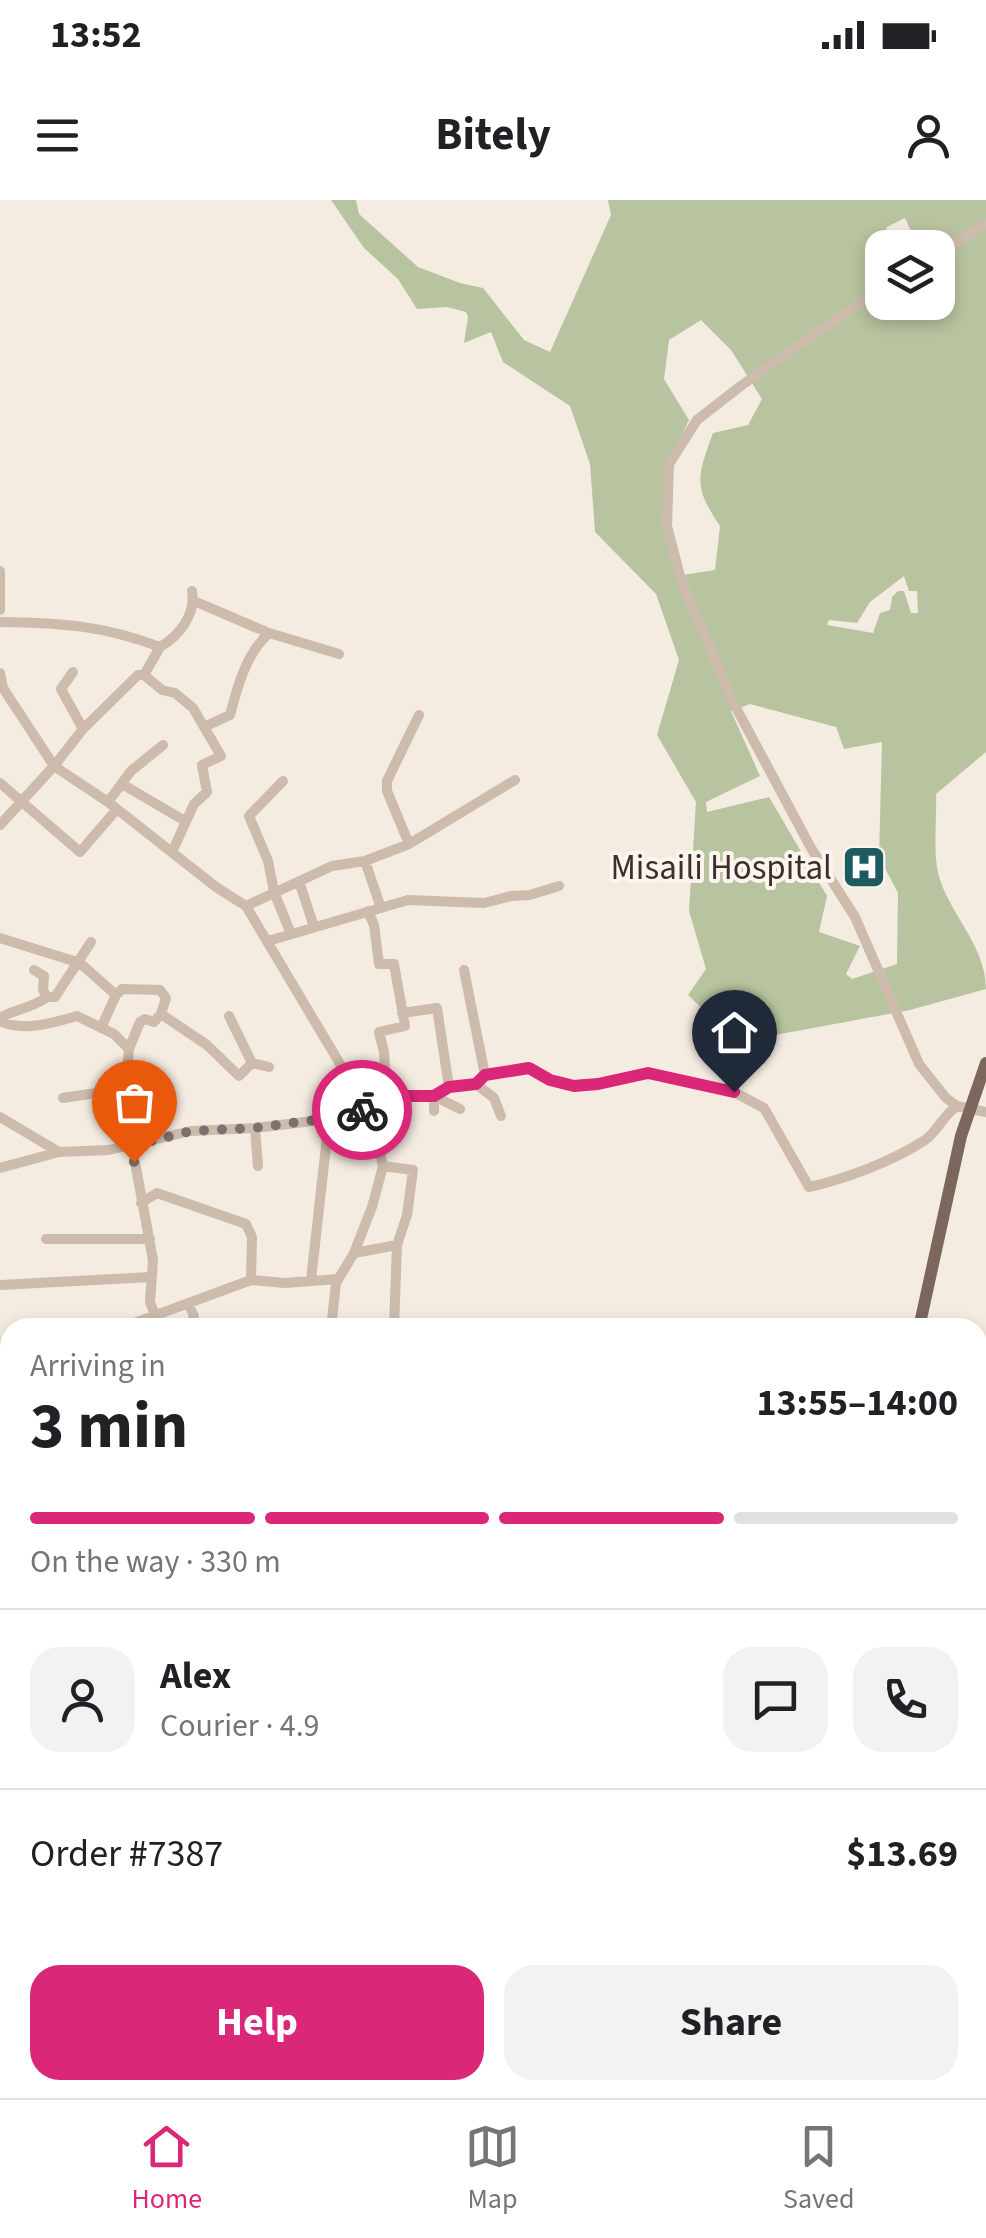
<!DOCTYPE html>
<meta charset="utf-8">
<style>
body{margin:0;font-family:"Source Sans 3",sans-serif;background:#f2f2f2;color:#202124;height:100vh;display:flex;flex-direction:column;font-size:38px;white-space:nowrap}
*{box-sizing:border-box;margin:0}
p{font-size:32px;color:#757577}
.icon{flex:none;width:55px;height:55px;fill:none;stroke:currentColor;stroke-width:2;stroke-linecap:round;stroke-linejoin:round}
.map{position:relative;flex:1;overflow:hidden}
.sheet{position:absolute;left:0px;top:1118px;width:988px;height:782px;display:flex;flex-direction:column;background:#fff;border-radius:30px 30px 0 0;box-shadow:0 5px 15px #0003}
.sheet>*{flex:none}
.fabs{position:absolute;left:865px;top:30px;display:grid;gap:20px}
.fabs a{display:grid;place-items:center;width:90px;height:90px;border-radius:20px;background:#fff;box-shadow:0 5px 15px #0003;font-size:50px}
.pin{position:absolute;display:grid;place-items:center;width:85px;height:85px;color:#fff;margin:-102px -42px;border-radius:50% 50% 50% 0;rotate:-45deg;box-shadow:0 0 10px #0007}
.pin .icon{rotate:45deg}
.courier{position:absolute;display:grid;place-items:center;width:100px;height:100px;margin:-50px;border:8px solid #db2777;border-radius:50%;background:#fff;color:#222;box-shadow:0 2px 12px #0007}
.summary em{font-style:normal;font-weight:700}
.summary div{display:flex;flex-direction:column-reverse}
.summary{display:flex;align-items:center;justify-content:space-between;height:170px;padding:0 30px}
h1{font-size:65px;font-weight:700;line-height:75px}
.bar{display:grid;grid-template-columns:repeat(4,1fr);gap:15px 10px;align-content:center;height:120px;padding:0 30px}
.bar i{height:12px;border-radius:8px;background:#e0e0e0}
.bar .selected{background:#db2777}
.bar p{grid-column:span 4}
.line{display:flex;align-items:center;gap:25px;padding:0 30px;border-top:2px solid #e0e0e0}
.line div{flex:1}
.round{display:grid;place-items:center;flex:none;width:105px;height:105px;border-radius:30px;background:#f2f2f2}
.action{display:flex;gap:20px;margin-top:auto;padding:20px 30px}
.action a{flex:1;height:115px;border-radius:30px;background:#db2777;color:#fff;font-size:40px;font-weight:700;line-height:115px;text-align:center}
.action a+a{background:#f2f2f2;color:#202124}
.status{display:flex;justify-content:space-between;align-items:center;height:70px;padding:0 50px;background:#fff;direction:ltr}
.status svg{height:28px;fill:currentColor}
header{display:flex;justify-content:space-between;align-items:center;height:130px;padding:0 30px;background:#fff;font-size:45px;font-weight:700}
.tab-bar{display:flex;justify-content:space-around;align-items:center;height:140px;border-top:2px solid #e0e0e0;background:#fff;font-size:28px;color:#757577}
.tab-bar a{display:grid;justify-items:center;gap:5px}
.tab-bar .selected{color:#db2777}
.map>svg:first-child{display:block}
.green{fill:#b8c4a0;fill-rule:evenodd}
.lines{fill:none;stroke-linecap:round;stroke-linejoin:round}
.minor{stroke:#cdbbac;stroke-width:10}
.major{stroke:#7d675c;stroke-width:12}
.done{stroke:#7c716b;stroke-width:10;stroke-dasharray:0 18}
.route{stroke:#db2777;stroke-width:12}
.labels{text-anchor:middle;stroke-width:8;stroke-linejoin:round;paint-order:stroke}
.poi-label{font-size:35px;fill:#3b302b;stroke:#fbf5ee;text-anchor:end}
</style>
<div class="status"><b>13:52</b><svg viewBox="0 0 49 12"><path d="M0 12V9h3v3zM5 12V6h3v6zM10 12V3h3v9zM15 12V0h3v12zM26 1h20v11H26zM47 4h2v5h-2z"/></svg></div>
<header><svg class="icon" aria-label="menu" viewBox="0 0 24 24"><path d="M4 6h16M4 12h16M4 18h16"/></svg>Bitely<svg class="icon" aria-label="person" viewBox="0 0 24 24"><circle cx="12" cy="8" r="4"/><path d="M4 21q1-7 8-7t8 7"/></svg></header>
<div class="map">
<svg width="986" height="1898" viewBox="0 0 986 1898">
<rect width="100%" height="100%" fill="#f4ebe1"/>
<path class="green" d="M331 0H356L359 14 418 67 460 83 483 88 524 140 550 152 611 15 608 0H986V552L936 594C937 618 933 649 938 673 948 713 986 745 986 789L910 810 737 842 688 795 706 769 689 711 696 602 657 535 679 460 656 394 595 332 590 264 570 206 503 162 491 132 464 143 468 117 466 112 447 107 417 109 398 79 364 48ZM905 18 918 47 938 48V102H882V51L887 27ZM701 120 731 150 762 199 748 225 713 233C697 277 693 286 720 326L715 370 676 376 666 267 689 220 664 179 669 140ZM904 376 909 391H917L918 413H911L904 391H898L892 397 890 410 880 413 873 433 827 425 829 420 857 423 870 402ZM750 504 836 527 844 549 882 542 879 657 898 693 897 764 852 779 846 774 860 746 819 732 827 696 769 597 707 612 706 602 760 576 731 511Z"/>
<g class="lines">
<path class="minor" d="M938 53 986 24
M882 87 742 185 697 220 669 264 667 326 681 380 733 502 811 648 855 717 919 864 946 898 957 906 986 912
M0 371V410
M194 401 269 433
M0 422C61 423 102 425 160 447 179 436 196 415 192 391
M160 447 144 475 162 490 175 493 193 508 221 556 202 565 207 592 194 604 172 652
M73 472 61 489 83 529
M0 473 3 488 54 566 108 602 216 687 246 706 374 921 383 966 372 1007 354 1053 336 1083 331 1128
M204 527 230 515C238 485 246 454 269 433L339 454
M283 581 249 616 268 661 274 692 291 734
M0 583 80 652 117 609
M122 584 185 621
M108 602 131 571 163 545
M0 625 54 566 83 529 138 475H144
M409 644 387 591V581L419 515
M365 661 381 708
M299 681 314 727
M246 706 332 666 365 661 409 644 515 580
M368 711 374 725 379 764H394L405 826 379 832 384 852 387 896
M0 738 80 763 116 795 122 789 160 790 166 798 161 814 207 845 239 876 252 863 269 867
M268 741 408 700 484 703 511 696 530 695 559 686
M464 770 485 875
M47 797H55L91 742
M402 813 437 808 449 887
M229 816 252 863
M0 818C16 808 31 809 47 797L43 790 44 776 34 770
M0 821C25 832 52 823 77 816L114 834 129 849 127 870 133 906 132 946 153 1060 150 1102 160 1128
M101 828 116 795
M129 849 140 822 145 819 154 822 161 814
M476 884 494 898 501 916
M106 891C112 914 108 933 131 945
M63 898 128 888
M434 911V896L460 909
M0 917 59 952 109 950 191 931 255 928 329 919 366 909 387 896H434L449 887 476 884 485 875 529 869 550 880 574 885 598 884 649 873 734 892 764 908 809 987C846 979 893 961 925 940 938 931 943 915 957 906
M255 928 258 966
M0 968 59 952
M141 1003 157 993 246 1024 252 1037 251 1080
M46 1039H150
M354 1053 397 1045 407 1015 413 970 383 966
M311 1080 329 919
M0 1085 151 1077
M188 1103 194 1116 190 1128
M121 1128 251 1080 285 1083 338 1079
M394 1128 397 1045
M0 1202 10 1199
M0 1518 10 1531
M0 1583 10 1576
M978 1674 986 1677
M7 1697 8 1725 0 1755 10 1829
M978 1785 986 1794
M10 1830 4 1841 10 1877
M242 1890 243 1898
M818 1890 822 1898
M409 1898 420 1890"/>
<path class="major" d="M919 1128 961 936 986 863
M0 1698 10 1697"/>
</g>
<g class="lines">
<path class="done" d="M134 962 132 946 191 931 254 928 330 918 362 910"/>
<path class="route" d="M362 910 386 896H434L449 887 476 884 485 875 529 868 550 880 574 886 598 884 648 873 734 892"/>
</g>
<defs>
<g id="hospital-square" transform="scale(2.25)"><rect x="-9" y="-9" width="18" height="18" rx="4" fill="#1f5a5e" stroke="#fbf5ee"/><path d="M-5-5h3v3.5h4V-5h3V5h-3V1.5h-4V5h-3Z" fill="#fff"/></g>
</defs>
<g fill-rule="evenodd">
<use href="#hospital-square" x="864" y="667"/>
</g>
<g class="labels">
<g class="poi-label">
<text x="832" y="679">Misaili Hospital</text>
</g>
</g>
</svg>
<div class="fabs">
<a><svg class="icon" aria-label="layers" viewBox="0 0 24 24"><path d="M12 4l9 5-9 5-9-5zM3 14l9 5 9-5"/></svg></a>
</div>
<div class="pin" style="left:134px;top:962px;background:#ea580c"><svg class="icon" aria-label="bag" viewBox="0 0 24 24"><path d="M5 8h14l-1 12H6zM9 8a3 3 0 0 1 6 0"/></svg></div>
<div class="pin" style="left:734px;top:892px;background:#1f2937"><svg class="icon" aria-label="home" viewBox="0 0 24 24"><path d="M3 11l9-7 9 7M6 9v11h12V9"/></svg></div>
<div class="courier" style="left:362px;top:910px"><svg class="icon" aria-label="bike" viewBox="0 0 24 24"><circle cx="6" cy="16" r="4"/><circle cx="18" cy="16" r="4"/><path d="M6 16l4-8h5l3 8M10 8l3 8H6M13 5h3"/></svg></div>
<section class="sheet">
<div class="summary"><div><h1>3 min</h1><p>Arriving in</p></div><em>13:55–14:00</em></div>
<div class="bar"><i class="selected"></i><i class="selected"></i><i class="selected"></i><i></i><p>On the way · 330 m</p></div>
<div class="line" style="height:180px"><a class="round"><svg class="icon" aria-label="person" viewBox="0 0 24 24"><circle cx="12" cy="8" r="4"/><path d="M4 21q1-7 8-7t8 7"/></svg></a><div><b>Alex</b><p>Courier · 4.9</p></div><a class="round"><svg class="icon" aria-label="chat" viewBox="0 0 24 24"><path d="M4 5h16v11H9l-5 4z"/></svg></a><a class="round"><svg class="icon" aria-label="phone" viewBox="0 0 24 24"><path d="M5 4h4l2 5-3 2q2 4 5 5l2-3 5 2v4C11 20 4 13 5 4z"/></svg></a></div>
<div class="line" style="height:130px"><div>Order #7387</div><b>$13.69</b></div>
<div class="action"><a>Help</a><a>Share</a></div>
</section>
</div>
<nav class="tab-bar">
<a class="selected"><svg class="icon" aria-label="home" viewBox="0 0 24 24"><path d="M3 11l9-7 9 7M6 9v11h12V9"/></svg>Home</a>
<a><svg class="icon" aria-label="map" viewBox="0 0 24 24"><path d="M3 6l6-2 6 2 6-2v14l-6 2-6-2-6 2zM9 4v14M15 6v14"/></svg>Map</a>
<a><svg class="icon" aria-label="saved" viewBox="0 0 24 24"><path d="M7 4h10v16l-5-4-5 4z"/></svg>Saved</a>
</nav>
